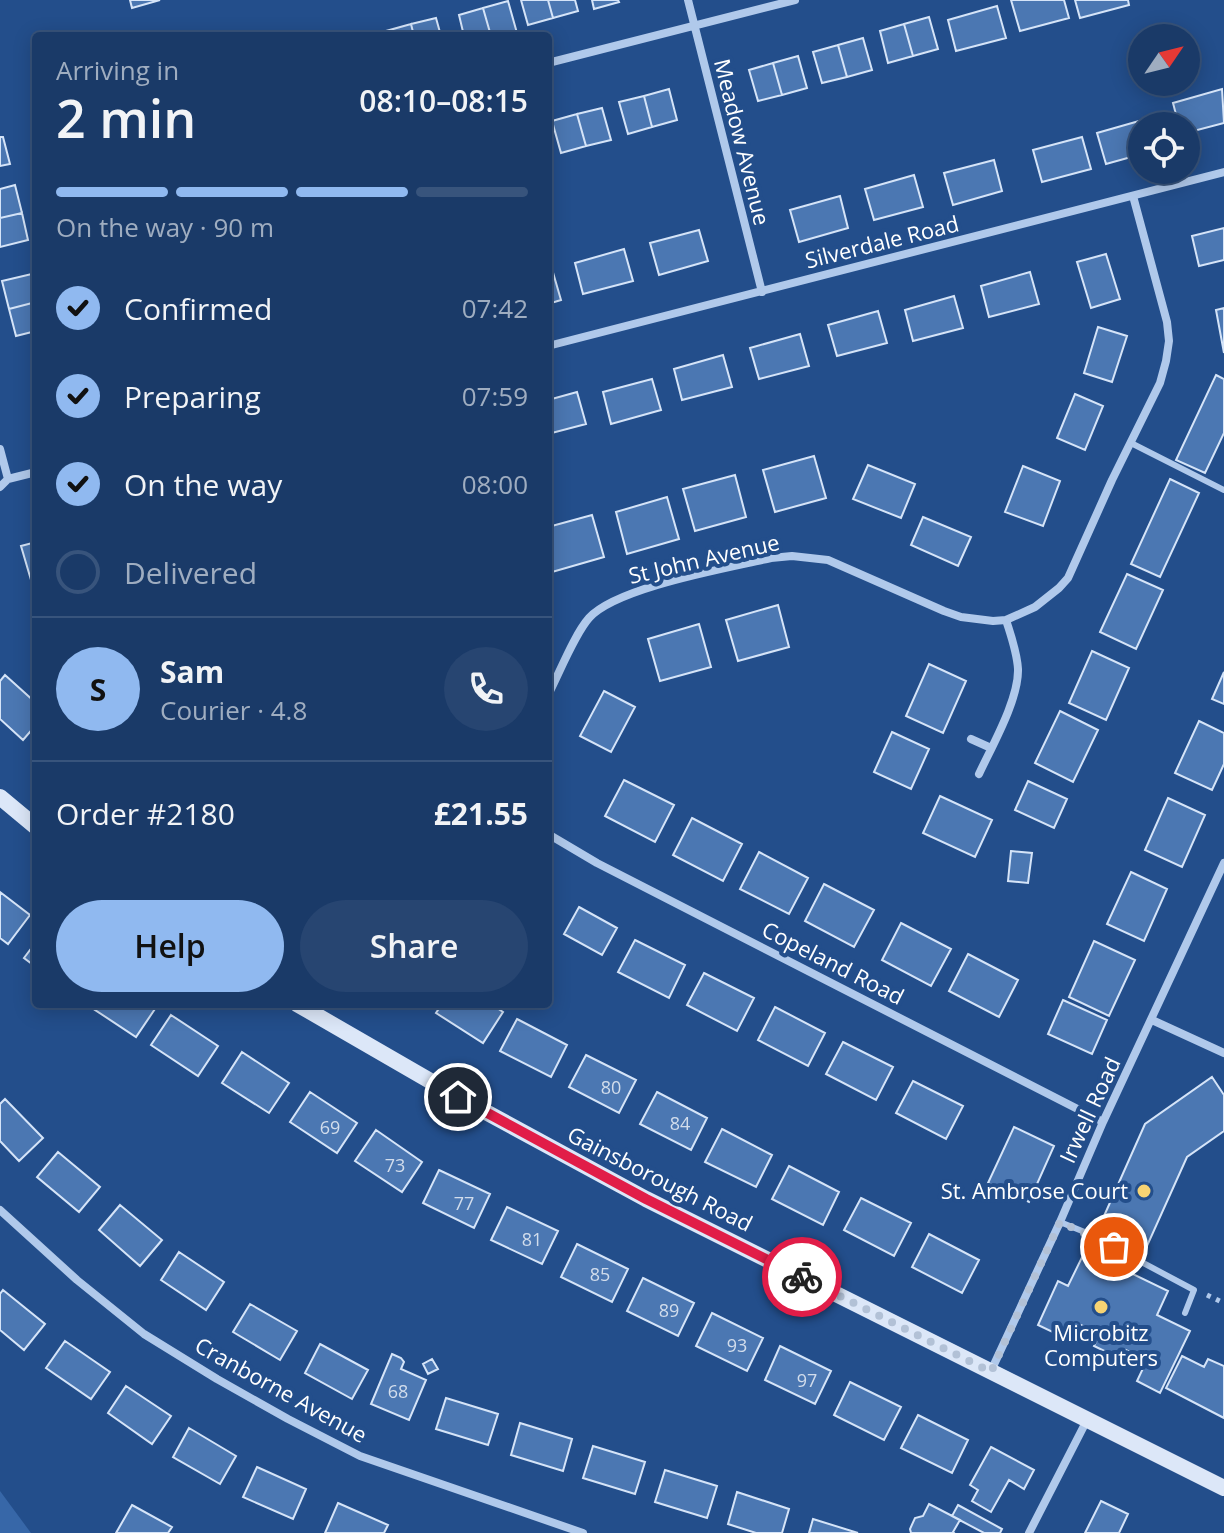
<!DOCTYPE html>
<meta charset="utf-8">
<style>
body{margin:0;font-family:"Open Sans",sans-serif;background:#274571;color:#f1f3f6;height:100vh;display:flex;flex-direction:column;font-size:30px;white-space:nowrap}
*{box-sizing:border-box;margin:0}
p{font-size:26px;color:#9fadc0}
.icon{flex:none;width:44px;height:44px;fill:none;stroke:currentColor;stroke-width:2;stroke-linecap:round;stroke-linejoin:round}
.map{position:relative;flex:1;overflow:hidden}
.sheet{position:absolute;left:32px;top:32px;width:520px;height:976px;display:flex;flex-direction:column;background:#1a3a68;border-radius:8px;box-shadow:0 4px 20px #0003,0 0 0 2px #38547c}
.sheet>*{flex:none}
.needle{width:52px;rotate:55deg}
.tools{position:absolute;left:1128px;top:24px;display:grid;gap:16px}
.tools a{display:grid;place-items:center;width:72px;height:72px;border-radius:50%;background:#1a3a68;box-shadow:0 4px 20px #0003,0 0 0 2px #38547c;font-size:40px}
.pin{position:absolute;display:grid;place-items:center;width:68px;height:68px;color:#fff;margin:-34px;border:4px solid #fff;border-radius:50%;box-shadow:0 2px 8px #0007}
.courier{position:absolute;display:grid;place-items:center;width:80px;height:80px;margin:-40px;border:6px solid #e11d48;border-radius:50%;background:#fff;color:#222;box-shadow:0 2px 10px #0007}
.head em{font-style:normal;font-weight:600}
.head div{display:flex;flex-direction:column-reverse}
.head{display:flex;align-items:center;justify-content:space-between;height:136px;padding:0 24px}
h1{font-size:52px;font-weight:600;line-height:60px}
.bar{display:grid;grid-template-columns:repeat(4,1fr);gap:12px 8px;align-content:center;height:96px;padding:0 24px}
.bar i{height:10px;border-radius:6px;background:#38547c}
.bar .on{background:#90b9f0}
.bar p{grid-column:span 4}
.line{display:flex;align-items:center;gap:20px;padding:0 24px;border-top:2px solid #38547c}
.line div{flex:1}
.round{display:grid;place-items:center;flex:none;width:84px;height:84px;border-radius:42px;background:#274571}
ol{padding:0 24px;list-style:none}
li{display:flex;align-items:center;gap:24px;height:88px}
li p{margin-inline-start:auto}
li .icon{padding:8px;border-radius:50%;background:#90b9f0;color:#111;stroke-width:4}
li:last-child{color:#9fadc0}
li i{width:44px;height:44px;border:4px solid #38547c;border-radius:50%}
.cta{display:flex;gap:16px;margin-top:auto;padding:16px 24px}
.cta a{flex:1;height:92px;border-radius:48px;background:#90b9f0;color:#111;font-size:32px;font-weight:600;line-height:92px;text-align:center}
.cta a+a{background:#274571;color:#f1f3f6}
.map>svg:first-child{display:block}
.green{fill:#3767a8}
.building{fill:#4b77b2;stroke:#d5e4f8;stroke-width:2}
.lines{fill:none;stroke-linecap:round;stroke-linejoin:round}
.path{stroke:#b0c9eb;stroke-width:5;stroke-dasharray:4 6;stroke-linecap:butt}
.lane{stroke:#b0c9eb;stroke-width:6}
.street{stroke:#b0c9eb;stroke-width:8}
.secondary{stroke:#dce7f8;stroke-width:16}
.done{stroke:#b2c1d6;stroke-width:8;stroke-dasharray:0 14.4}
.route{stroke:#e11d48;stroke-width:10}
.poi-dot{fill:#f6d373;stroke:#234e8b;stroke-width:3}
.labels{text-anchor:middle;stroke-width:8;stroke-linejoin:round;paint-order:stroke}
.number-label{font-size:18px;fill:#d2ddec}
.street-label{font-size:22px;fill:#fff;stroke:#234e8b}
.poi-label{font-size:22px;fill:#fff;stroke:#234e8b;text-anchor:end}
</style>
<div class="map">
<svg width="1224" height="1533" viewBox="0 0 1224 1533">
<rect width="100%" height="100%" fill="#234e8b"/>
<path class="green" d="M0 1491 31 1533H0Z"/>
<path class="building" d="M130 0H160L132 8Z
M521 0H548L553 18 528 25Z
M548 0H575L578 11 553 18Z
M592 0H618L619 2 594 9Z
M1011 0H1064L1069 18 1020 31Z
M1075 0H1128L1129 5 1080 18Z
M508 1 517 33 505 36H491L483 8Z
M997 6 1006 38 956 51 948 20Z
M483 8 491 36H464L459 15Z
M929 17 938 49 913 56 904 24Z
M436 18 441 36H414L411 24Z
M411 24 414 36H388L386 31Z
M904 24 913 56 888 63 880 31Z
M863 38 872 70 847 77 838 45Z
M838 45 847 77 822 83 813 52Z
M798 56 807 88 782 95 773 63Z
M773 63 782 95 758 101 749 70Z
M669 89 677 120 652 127 644 96Z
M1222 89 1224 123 1186 133V126H1179L1173 103Z
M644 96 652 127 628 134 619 102Z
M602 108 611 140 586 146 577 114Z
M577 114 586 146 561 153 552 121Z
M1146 119 1148 126H1142V154L1106 164 1097 133Z
M0 137H3L10 164 0 166Z
M1082 137 1091 169 1042 182 1033 150Z
M994 160 1002 191 953 205 944 173Z
M914 175 923 207 874 220 865 189Z
M15 185 22 213 0 218V189Z
M840 196 848 228 799 242 790 210Z
M22 213 28 240 0 247V218Z
M1224 228V260L1199 266 1192 236Z
M699 230 708 261 659 275 650 243Z
M624 249 633 281 583 294 575 263Z
M1106 254 1120 299 1091 308 1077 262Z
M552 269 561 300 548 304V270Z
M1030 272 1039 304 989 317 981 286Z
M36 273V302L9 309 2 281Z
M954 296 963 328 913 341 905 310Z
M36 302V331L16 336 9 309Z
M1224 308V353L1216 310Z
M878 311 887 343 837 356 828 325Z
M1098 327 1127 336 1112 382 1084 373Z
M800 334 809 366 759 379 750 348Z
M723 355 732 387 682 400 674 369Z
M1216 375 1224 379V433L1205 473 1176 460Z
M652 379 661 410 611 424 603 392Z
M577 392 586 424 548 434V400Z
M1075 394 1103 406 1085 450 1057 438Z
M814 456 826 498 775 512 763 470Z
M868 465 915 484 901 518 853 499Z
M1023 466 1060 481 1043 526 1005 512Z
M735 475 746 517 695 531 683 489Z
M1170 479 1199 493 1160 577 1131 564Z
M667 497 679 539 627 554 616 512Z
M592 515 604 557 552 572 548 556V527Z
M923 517 971 537 958 566 911 545Z
M36 542V578L31 580 21 546Z
M1127 574 1163 590 1136 649 1100 632Z
M778 605 789 647 738 661 726 620Z
M699 624 711 667 660 681 648 639Z
M1092 651 1129 668 1106 720 1069 703Z
M929 664 966 681 943 733 906 716Z
M1224 672V704L1212 699Z
M5 675 36 703V725L23 740 0 719V681Z
M604 691 635 707 611 752 580 736Z
M1060 711 1098 730 1073 782 1035 763Z
M1199 721 1224 733V764L1212 790 1175 773Z
M892 732 929 749 911 789 874 772Z
M624 780 674 805 655 842 605 816Z
M1028 781 1067 799 1054 828 1015 810Z
M940 796 992 820 975 857 923 833Z
M1168 798 1205 815 1182 867 1145 850Z
M692 818 742 844 723 881 673 855Z
M1011 851 1032 853 1028 883 1008 881Z
M759 852 808 878 789 914 740 889Z
M1131 872 1167 889 1144 941 1107 924Z
M824 884 874 910 854 947 805 921Z
M0 892 30 915 8 944 0 938Z
M579 907 617 928 602 955 564 934Z
M901 923 951 949 931 986 882 960Z
M635 940 685 965 669 998 618 972Z
M1094 941 1135 960 1109 1016 1069 997Z
M36 942V967L24 958Z
M968 954 1018 980 999 1017 949 991Z
M704 973 754 998 737 1031 687 1005Z
M1063 1000 1107 1020 1092 1054 1048 1034Z
M91 1004H153L157 1006 136 1037 89 1006Z
M442 1004H491L503 1012 483 1043 436 1013Z
M775 1007 825 1033 808 1066 758 1040Z
M171 1015 218 1046 198 1076 151 1045Z
M517 1019 567 1045 551 1077 500 1051Z
M843 1042 893 1067 876 1100 826 1074Z
M242 1052 289 1083 269 1113 222 1083Z
M586 1055 636 1080 619 1113 569 1087Z
M1212 1077 1224 1095V1131L1187 1157 1147 1246 1100 1225 1145 1124Z
M913 1081 963 1106 946 1139 896 1113Z
M310 1092 357 1123 337 1153 290 1122Z
M657 1092 707 1118 691 1150 640 1124Z
M5 1099 43 1138 19 1161 0 1141V1104Z
M1014 1127 1054 1146 1029 1202 988 1183Z
M722 1129 772 1155 756 1187 705 1162Z
M376 1130 422 1162 402 1192 355 1161Z
M58 1152 100 1187 79 1212 37 1177Z
M789 1166 839 1192 823 1225 772 1199Z
M439 1170 490 1194 474 1228 423 1203Z
M861 1198 911 1223 894 1256 844 1230Z
M120 1205 162 1240 140 1266 99 1230Z
M507 1207 558 1231 542 1264 491 1240Z
M929 1234 979 1260 962 1293 912 1267Z
M577 1244 628 1269 612 1302 561 1277Z
M1087 1247 1112 1259 1110 1263 1168 1291 1157 1315 1190 1331 1160 1393 1137 1381 1147 1360 1126 1350 1121 1359 1094 1346 1100 1334 1081 1325 1078 1329 1069 1325 1063 1337 1038 1325 1058 1281 1068 1286Z
M179 1252 224 1282 206 1310 161 1280Z
M643 1278 694 1303 678 1336 627 1311Z
M3 1290 45 1324 24 1350 0 1330V1294Z
M250 1304 297 1331 280 1360 233 1332Z
M712 1313 763 1338 747 1371 696 1346Z
M65 1341 110 1372 91 1399 46 1368Z
M320 1344 368 1370 352 1399 305 1373Z
M780 1346 831 1371 815 1404 765 1380Z
M392 1354 401 1358 404 1362 401 1369 426 1380 409 1420 371 1404Z
M1182 1356 1204 1367 1208 1359 1224 1366V1418L1166 1388Z
M432 1359 438 1369 428 1374 423 1364Z
M850 1382 901 1407 884 1440 834 1415Z
M126 1386 171 1416 152 1444 108 1413Z
M446 1398 498 1414 488 1445 436 1429Z
M918 1415 968 1440 952 1473 901 1448Z
M520 1423 572 1439 563 1471 511 1455Z
M189 1428 236 1456 220 1484 173 1457Z
M593 1446 645 1462 635 1494 583 1478Z
M991 1447 1034 1470 1024 1489 1009 1480 991 1512 972 1501 978 1490 970 1485Z
M257 1467 306 1489 293 1519 243 1497Z
M665 1470 717 1486 707 1518 655 1502Z
M737 1492 789 1509 782 1533H756L728 1524Z
M1101 1501 1128 1514 1119 1533H1085Z
M338 1503 388 1525 384 1533H325Z
M929 1504 960 1520 953 1532 954 1533H911L910 1529 915 1518 923 1516Z
M132 1505 172 1527 168 1533H116Z
M958 1505 1002 1529 1000 1533H984L952 1516Z
M813 1519 858 1533H809Z"/>
<g class="lines">
<path class="path" d="M1207 1295 1224 1303"/>
<path class="lane" d="M1131 443 1224 490
M1060 1222 1087 1233 1194 1290 1185 1313"/>
<path class="street" d="M688 0 762 292
M548 63 795 0
M548 346 1224 172
M0 449 8 479
M0 487 8 479 36 472
M548 695C559 674 574 635 589 618 617 587 728 568 771 558L792 556 828 560 944 611 961 617 993 621 1006 620 1035 607 1059 588 1068 578 1112 480 1160 383 1166 361 1169 341 1167 322 1133 196
M971 739 991 748
M979 774C992 746 1019 699 1018 669 1017 652 1011 636 1006 620
M548 834 597 863 1103 1122
M1152 1020 1224 1053
M0 1210 77 1280 144 1334 217 1379 288 1419 360 1456 583 1533
M991 1371 1060 1222 1103 1122 1224 863
M1029 1533 1087 1420"/>
<path class="secondary" d="M0 797 36 827
M297 1004 458 1097 646 1199 1224 1488"/>
</g>
<g class="lines">
<path class="done" d="M802 1277 991 1372 1060 1222 1114 1247"/>
<path class="route" d="M458 1097 646 1199 802 1277"/>
</g>
<g class="poi-dot">
<circle cx="1144" cy="1191" r="8"/>
<circle cx="1101" cy="1307" r="8"/>
</g>
<g class="labels">
<g class="number-label">
<text x="611" y="1094">80</text>
<text x="680" y="1130">84</text>
<text x="330" y="1134">69</text>
<text x="395" y="1172">73</text>
<text x="464" y="1210">77</text>
<text x="532" y="1246">81</text>
<text x="600" y="1281">85</text>
<text x="669" y="1317">89</text>
<text x="737" y="1352">93</text>
<text x="807" y="1387">97</text>
<text x="398" y="1398">68</text>
</g>
<g class="street-label">
<text transform="translate(742 142) rotate(76)" y="8">Meadow Avenue</text>
<text transform="translate(882 242) rotate(-14)" y="8">Silverdale Road</text>
<text transform="translate(704 559) rotate(-13)" y="8">St John Avenue</text>
<text transform="translate(833 963) rotate(27)" y="8">Copeland Road</text>
<text transform="translate(1090 1110) rotate(-65)" y="8">Irwell Road</text>
<text transform="translate(660 1179) rotate(27)" y="8">Gainsborough Road</text>
<text transform="translate(281 1390) rotate(29)" y="8">Cranborne Avenue</text>
</g>
<g class="poi-label">
<text x="1128" y="1199">St. Ambrose Court</text>
<text x="1101" y="1341" text-anchor="middle">Microbitz<tspan x="1101" dy="25">Computers</tspan></text>
</g>
</g>
</svg>
<div class="tools">
<a><svg class="needle" viewBox="-14 -14 28 28"><path d="M0-13l5 13h-10z" fill="#e53935"/><path d="M0 13l5-13h-10z" fill="#9fadc0"/></svg></a>
<a><svg class="icon" aria-label="locate" viewBox="0 0 24 24"><circle cx="12" cy="12" r="6"/><path d="M12 2v4M12 18v4M2 12h4M18 12h4"/></svg></a>
</div>
<div class="pin" style="left:1114px;top:1247px;background:#ea580c"><svg class="icon" aria-label="bag" viewBox="0 0 24 24"><path d="M5 8h14l-1 12H6zM9 8a3 3 0 0 1 6 0"/></svg></div>
<div class="pin" style="left:458px;top:1097px;background:#1f2937"><svg class="icon" aria-label="home" viewBox="0 0 24 24"><path d="M3 11l9-7 9 7M6 9v11h12V9"/></svg></div>
<div class="courier" style="left:802px;top:1277px"><svg class="icon" aria-label="bike" viewBox="0 0 24 24"><circle cx="6" cy="16" r="4"/><circle cx="18" cy="16" r="4"/><path d="M6 16l4-8h5l3 8M10 8l3 8H6M13 5h3"/></svg></div>
<section class="sheet">
<div class="head"><div><h1>2 min</h1><p>Arriving in</p></div><em>08:10–08:15</em></div>
<div class="bar"><i class="on"></i><i class="on"></i><i class="on"></i><i></i><p>On the way · 90 m</p></div>
<ol>
<li><svg class="icon" aria-label="check" viewBox="0 0 24 24"><path d="M5 12l5 5 9-10"/></svg>Confirmed<p>07:42</p></li>
<li><svg class="icon" aria-label="check" viewBox="0 0 24 24"><path d="M5 12l5 5 9-10"/></svg>Preparing<p>07:59</p></li>
<li><svg class="icon" aria-label="check" viewBox="0 0 24 24"><path d="M5 12l5 5 9-10"/></svg>On the way<p>08:00</p></li>
<li><i></i>Delivered</li>
</ol>
<div class="line" style="height:144px"><b class="round" style="background:#90b9f0;color:#111">S</b><div><b>Sam</b><p>Courier · 4.8</p></div><a class="round"><svg class="icon" aria-label="phone" viewBox="0 0 24 24"><path d="M5 4h4l2 5-3 2q2 4 5 5l2-3 5 2v4C11 20 4 13 5 4z"/></svg></a></div>
<div class="line" style="height:104px"><div>Order #2180</div><b>£21.55</b></div>
<div class="cta"><a>Help</a><a>Share</a></div>
</section>
</div>
